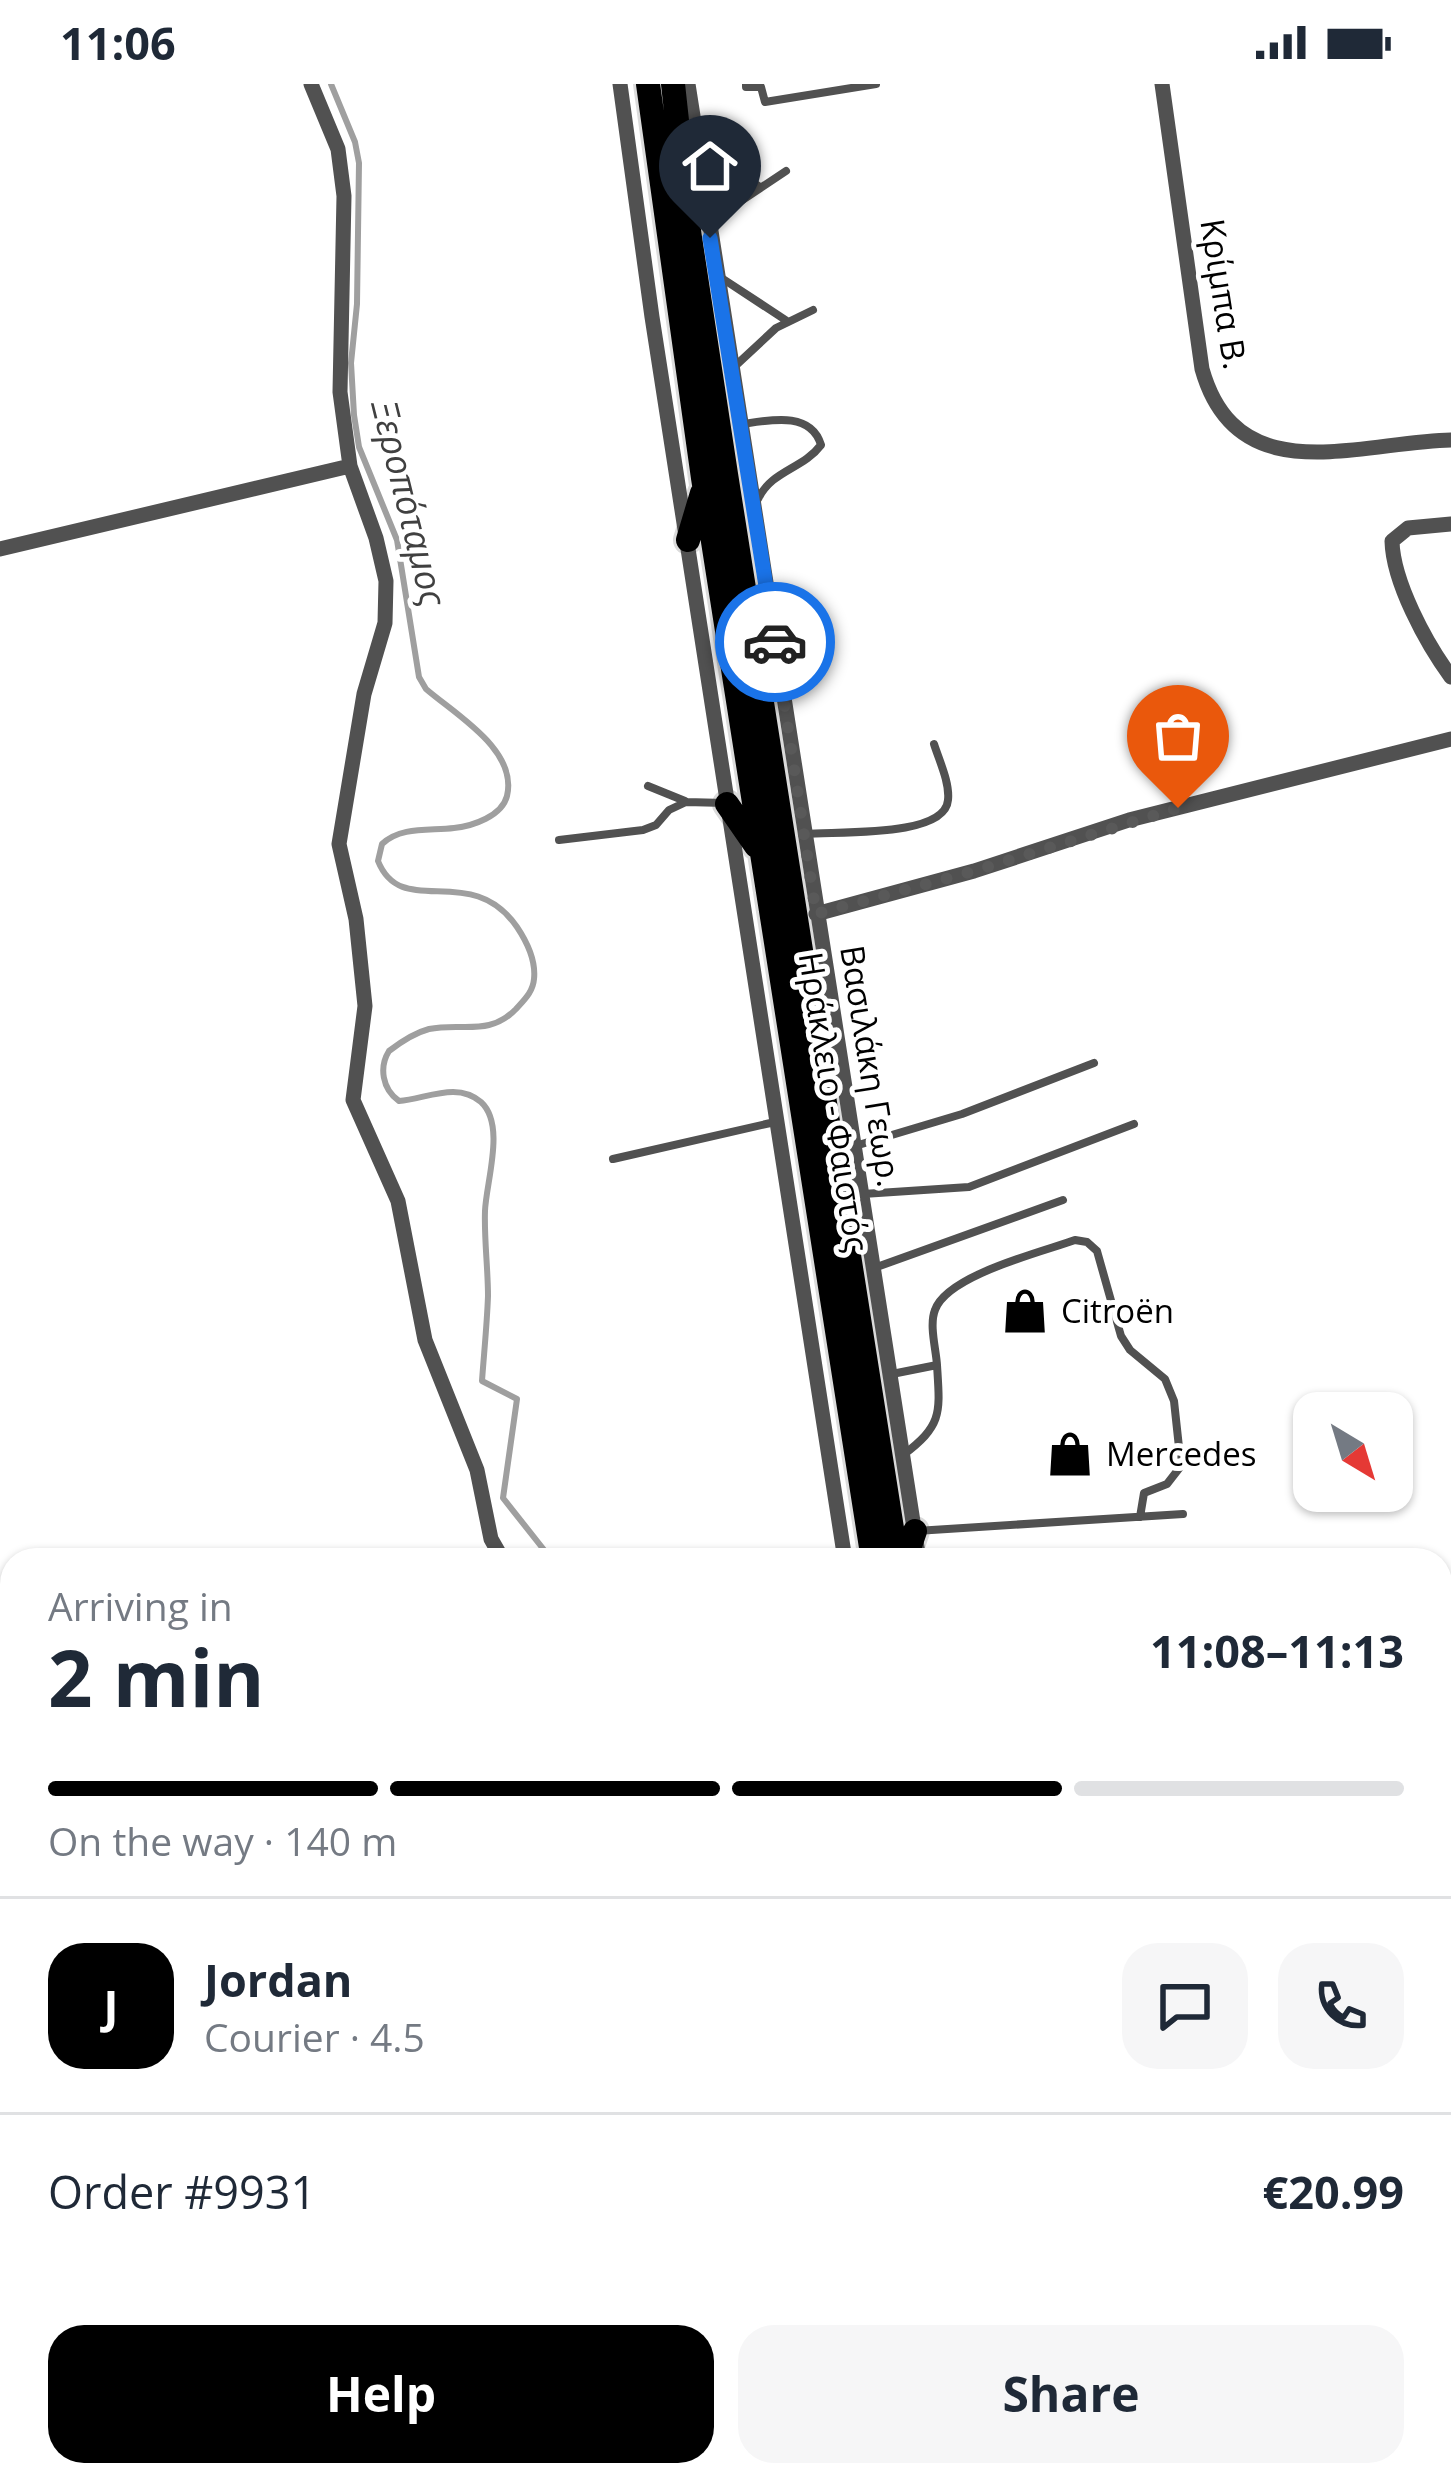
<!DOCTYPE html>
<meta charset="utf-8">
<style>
body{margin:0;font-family:"Open Sans",sans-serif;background:#f6f6f7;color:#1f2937;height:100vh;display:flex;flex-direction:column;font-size:45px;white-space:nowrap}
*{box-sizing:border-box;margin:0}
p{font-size:39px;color:#747a83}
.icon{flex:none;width:66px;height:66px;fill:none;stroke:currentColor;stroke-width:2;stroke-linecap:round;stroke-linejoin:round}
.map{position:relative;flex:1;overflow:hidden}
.sheet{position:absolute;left:0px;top:1464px;width:1452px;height:939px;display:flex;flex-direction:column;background:#fff;border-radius:36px 36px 0 0;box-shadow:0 3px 9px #0004}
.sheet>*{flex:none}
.needle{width:78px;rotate:142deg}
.controls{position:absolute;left:1293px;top:1308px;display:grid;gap:24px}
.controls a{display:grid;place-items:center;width:120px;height:120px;border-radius:24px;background:#fff;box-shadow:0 3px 9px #0004;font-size:60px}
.pin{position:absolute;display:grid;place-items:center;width:102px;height:102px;color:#fff;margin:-123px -51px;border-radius:50% 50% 50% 0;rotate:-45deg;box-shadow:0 0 12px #0007}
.pin .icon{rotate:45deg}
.courier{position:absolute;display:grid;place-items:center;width:120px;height:120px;margin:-60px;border:9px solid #1a73e8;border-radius:50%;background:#fff;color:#222;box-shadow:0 3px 15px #0007}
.overview em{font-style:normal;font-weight:700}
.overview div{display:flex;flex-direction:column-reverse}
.overview{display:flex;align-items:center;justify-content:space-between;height:204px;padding:0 48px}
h1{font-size:78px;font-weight:700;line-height:90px}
.bar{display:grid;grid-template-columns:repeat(4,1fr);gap:18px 12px;align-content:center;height:144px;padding:0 48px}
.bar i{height:15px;border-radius:9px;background:#e0e1e3}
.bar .selected{background:#000}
.bar p{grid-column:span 4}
.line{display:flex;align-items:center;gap:30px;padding:0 48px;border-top:3px solid #e0e1e3}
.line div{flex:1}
.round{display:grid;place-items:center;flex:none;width:126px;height:126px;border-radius:36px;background:#f6f6f7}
.primary-button{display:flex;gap:24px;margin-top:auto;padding:24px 48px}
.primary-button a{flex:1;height:138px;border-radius:36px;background:#000;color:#fff;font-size:48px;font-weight:700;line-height:138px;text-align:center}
.primary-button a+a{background:#f6f6f7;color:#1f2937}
.status{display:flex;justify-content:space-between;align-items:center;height:84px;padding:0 60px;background:#fff;direction:ltr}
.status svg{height:33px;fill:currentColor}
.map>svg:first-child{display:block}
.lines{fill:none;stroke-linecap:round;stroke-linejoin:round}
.stream{stroke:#9f9f9f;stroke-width:6}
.primary-casing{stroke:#dbdbdb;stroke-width:30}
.lane{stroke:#515151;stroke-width:8}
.street{stroke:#515151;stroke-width:15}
.primary{stroke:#000;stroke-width:24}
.done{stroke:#595959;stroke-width:12;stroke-dasharray:0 21.6}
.route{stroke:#1a73e8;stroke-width:15}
.labels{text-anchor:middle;stroke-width:10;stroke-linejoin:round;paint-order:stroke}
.street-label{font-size:33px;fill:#000;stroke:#fff}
.poi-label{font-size:33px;fill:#000;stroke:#fff;text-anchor:start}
.water-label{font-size:36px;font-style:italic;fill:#404040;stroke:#fff}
</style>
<div class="status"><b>11:06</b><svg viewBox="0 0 49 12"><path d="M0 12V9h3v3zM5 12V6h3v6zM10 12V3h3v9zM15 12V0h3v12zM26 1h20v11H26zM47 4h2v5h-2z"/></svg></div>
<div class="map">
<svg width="1451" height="2401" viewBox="0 0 1451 2401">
<rect width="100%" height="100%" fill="#fff"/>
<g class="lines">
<path class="stream" d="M331 0 355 58 359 79 357 220 351 279 354 331 359 363 397 456 419 593 426 605C456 631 518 666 507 712 502 732 473 742 454 744 430 747 401 742 382 760L378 777C402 837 471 776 517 843 527 858 536 877 534 895 533 908 524 916 516 925 489 953 462 938 429 945 414 949 402 957 389 967 379 983 382 1005 399 1017 426 1015 457 997 481 1018 506 1041 486 1098 485 1127 484 1155 488 1184 488 1212 487 1240 484 1269 482 1297L517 1315 503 1414 552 1476
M1440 2107 1451 2112"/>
<g class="primary-casing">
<path id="primary" d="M648 0 703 394 873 1476
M673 0 689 147 726 390 897 1476
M688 456 702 409
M727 720 756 762
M905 1476 915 1447
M1203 2391 1210 2401
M1229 2391 1236 2401"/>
</g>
<path class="lane" d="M746 0V3H761L765 18 876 0
M700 57 712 71 760 103
M715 142 729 125 786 87
M720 193 787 237
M733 284 776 244 813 226
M743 340C770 336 811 327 821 361 803 385 772 386 758 415
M648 702 685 717
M806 750C836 747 945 754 948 716 950 699 939 676 934 660
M559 756 643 746 656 741 669 726 686 718 725 719
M855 1062 962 1030 1094 979
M613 1075 775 1038
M863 1110 969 1103 1134 1040
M874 1184 1063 1116
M892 1290 937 1281C936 1265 929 1241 935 1226 947 1191 1042 1168 1075 1156L1087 1158 1097 1167 1121 1252 1130 1266 1165 1295 1174 1317 1181 1382 1167 1400 1144 1409 1140 1433
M903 1371C943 1341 940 1329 937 1281
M916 1447 1183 1430
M1440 1666 1451 1671
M1440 1917 1451 1905
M1440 1984 1451 1996"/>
<path class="street" d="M311 0 338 65 344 112 340 308 350 382 376 454 386 497 385 539 364 610 339 760 356 835 365 922 353 1016 398 1117 425 1256 477 1386 491 1455 503 1476
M620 0 652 233 845 1476
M688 0 919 1476
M1162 0 1202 285C1237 409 1358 358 1451 356
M1451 440 1408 444 1392 457C1393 498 1426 559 1451 593
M0 465 350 382
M816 830 974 787 1129 736 1451 655
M0 2052 12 2074
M0 2345H12
M184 2391 200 2401
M1171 2391 1177 2401
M1254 2391 1260 2401"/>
<use href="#primary" class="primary"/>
</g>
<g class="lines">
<path class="done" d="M775 558 816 830 974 787 1178 724"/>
<path class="route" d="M710 154 775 558"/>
</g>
<defs>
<g id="shop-bare" transform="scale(3.6)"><path d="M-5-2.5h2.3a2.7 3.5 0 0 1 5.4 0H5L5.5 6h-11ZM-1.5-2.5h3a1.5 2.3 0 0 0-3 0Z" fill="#000" stroke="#fff" stroke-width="2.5" paint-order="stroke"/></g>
</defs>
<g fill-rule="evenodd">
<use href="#shop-bare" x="1025" y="1227"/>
<use href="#shop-bare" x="1070" y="1370"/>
</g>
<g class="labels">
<g class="street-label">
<text transform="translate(1224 210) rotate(81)" y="12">Κρίμπα Β.</text>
<text transform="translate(871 982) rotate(81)" y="12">Βασιλάκη Γεωρ.</text>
<text transform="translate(834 1018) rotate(81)" y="12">Ηράκλειο - Φαιστός</text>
</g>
<g class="poi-label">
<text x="1061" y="1239">Citroën</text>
<text x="1106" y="1382">Mercedes</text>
</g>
<g class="water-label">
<text transform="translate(409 419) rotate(76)" y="13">Ξεροπόταμος</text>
</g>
</g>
</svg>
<div class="controls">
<a><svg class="needle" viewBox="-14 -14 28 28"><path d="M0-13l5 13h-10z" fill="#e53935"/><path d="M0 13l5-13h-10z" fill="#747a83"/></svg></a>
</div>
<div class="pin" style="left:1178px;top:724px;background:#ea580c"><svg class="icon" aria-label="bag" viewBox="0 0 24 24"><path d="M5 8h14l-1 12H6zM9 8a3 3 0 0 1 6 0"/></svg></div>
<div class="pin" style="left:710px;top:154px;background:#1f2937"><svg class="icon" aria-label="home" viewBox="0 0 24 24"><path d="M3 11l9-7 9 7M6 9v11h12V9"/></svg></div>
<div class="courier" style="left:775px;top:558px"><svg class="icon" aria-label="car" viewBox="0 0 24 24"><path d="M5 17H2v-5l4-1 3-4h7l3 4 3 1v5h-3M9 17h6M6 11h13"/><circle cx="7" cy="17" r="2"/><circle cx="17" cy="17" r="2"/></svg></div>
<section class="sheet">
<div class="overview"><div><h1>2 min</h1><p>Arriving in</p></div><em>11:08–11:13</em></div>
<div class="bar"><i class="selected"></i><i class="selected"></i><i class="selected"></i><i></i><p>On the way · 140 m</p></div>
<div class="line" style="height:216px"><b class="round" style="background:#000;color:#fff">J</b><div><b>Jordan</b><p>Courier · 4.5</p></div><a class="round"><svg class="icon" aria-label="chat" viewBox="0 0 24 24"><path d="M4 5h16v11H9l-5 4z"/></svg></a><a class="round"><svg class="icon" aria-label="phone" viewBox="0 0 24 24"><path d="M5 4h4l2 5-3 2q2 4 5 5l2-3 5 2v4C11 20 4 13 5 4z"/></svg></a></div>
<div class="line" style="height:156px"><div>Order #9931</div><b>€20.99</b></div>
<div class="primary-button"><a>Help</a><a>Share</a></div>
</section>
</div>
